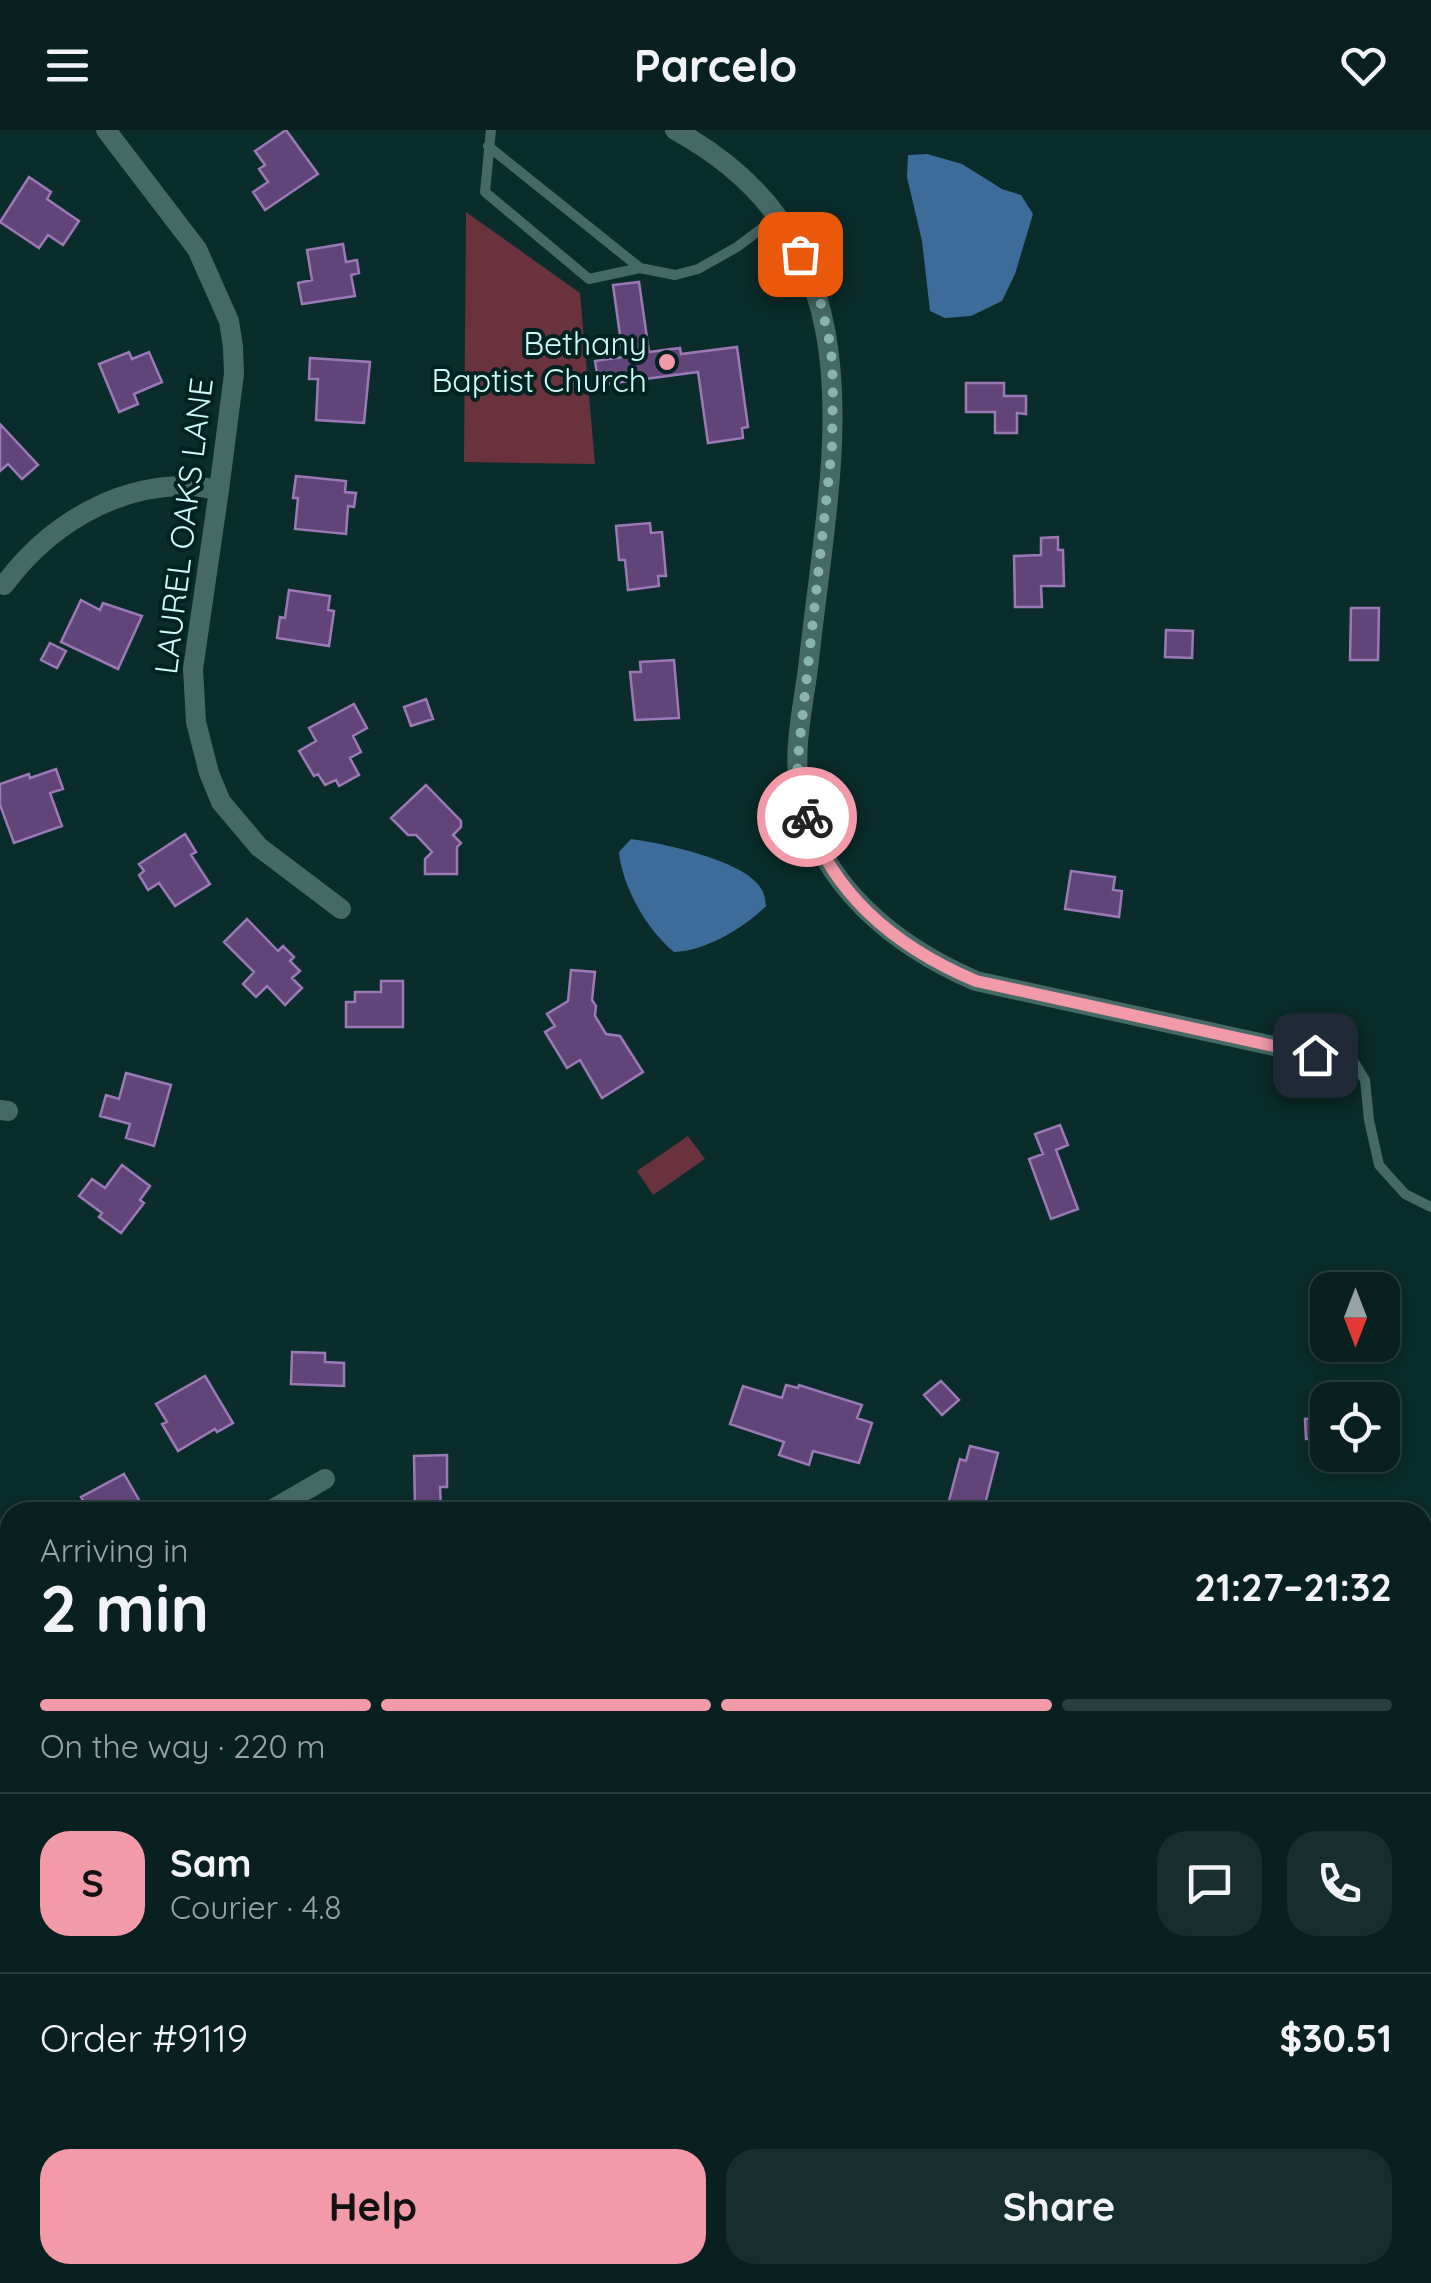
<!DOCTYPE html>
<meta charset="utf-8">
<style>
body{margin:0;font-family:Quicksand,sans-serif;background:#162e2d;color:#f1f3f6;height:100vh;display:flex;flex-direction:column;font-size:38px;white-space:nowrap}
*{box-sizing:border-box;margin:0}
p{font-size:32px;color:#98a3a5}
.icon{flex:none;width:55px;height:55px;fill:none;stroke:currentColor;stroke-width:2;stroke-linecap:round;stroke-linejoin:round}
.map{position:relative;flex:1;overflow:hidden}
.side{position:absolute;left:0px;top:1372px;width:1432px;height:782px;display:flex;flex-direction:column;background:#082120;border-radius:30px 30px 0 0;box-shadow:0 5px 15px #0003,0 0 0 2px #293e3e}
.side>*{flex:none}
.needle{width:65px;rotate:180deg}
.fabs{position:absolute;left:1310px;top:1142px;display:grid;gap:20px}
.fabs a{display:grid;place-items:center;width:90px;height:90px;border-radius:20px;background:#082120;box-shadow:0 5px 15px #0003,0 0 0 2px #293e3e;font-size:50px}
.pin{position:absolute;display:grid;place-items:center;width:85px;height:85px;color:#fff;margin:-42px;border-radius:20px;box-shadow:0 5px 15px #0006}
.courier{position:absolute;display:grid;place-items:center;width:100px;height:100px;margin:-50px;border:8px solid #f39aa9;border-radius:50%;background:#fff;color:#222;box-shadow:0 2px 12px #0007}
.overview em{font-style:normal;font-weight:700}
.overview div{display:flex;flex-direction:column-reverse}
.overview{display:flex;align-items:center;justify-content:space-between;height:170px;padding:0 40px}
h1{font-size:65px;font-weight:700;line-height:75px}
.bar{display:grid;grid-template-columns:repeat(4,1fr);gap:15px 10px;align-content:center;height:120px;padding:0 40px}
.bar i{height:12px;border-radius:8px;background:#293e3e}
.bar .active{background:#f39aa9}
.bar p{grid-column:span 4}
.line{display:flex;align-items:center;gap:25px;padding:0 40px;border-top:2px solid #293e3e}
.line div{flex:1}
.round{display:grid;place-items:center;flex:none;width:105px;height:105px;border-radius:30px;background:#162e2d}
.cta{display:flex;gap:20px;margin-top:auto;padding:20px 40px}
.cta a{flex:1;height:115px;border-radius:30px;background:#f39aa9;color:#111;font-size:40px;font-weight:700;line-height:115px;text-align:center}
.cta a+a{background:#162e2d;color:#f1f3f6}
header{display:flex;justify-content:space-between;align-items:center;height:130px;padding:0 40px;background:#082120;font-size:45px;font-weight:700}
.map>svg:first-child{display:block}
.green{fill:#6a323d}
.water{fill:#3e6c9a}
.building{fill:#614478;stroke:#9b79b6;stroke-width:2.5}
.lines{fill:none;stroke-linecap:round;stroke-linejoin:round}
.service{stroke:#476966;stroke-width:10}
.minor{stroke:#476966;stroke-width:20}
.done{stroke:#88b3af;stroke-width:10;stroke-dasharray:0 18}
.route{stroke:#f39aa9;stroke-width:12}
.poi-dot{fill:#f39aa9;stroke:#012220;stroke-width:4}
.labels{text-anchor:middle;stroke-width:8;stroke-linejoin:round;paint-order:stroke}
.poi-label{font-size:32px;fill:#ccfbf6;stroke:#012220;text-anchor:end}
.street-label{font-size:32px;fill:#ccfbf6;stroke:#012220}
</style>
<header><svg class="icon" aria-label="menu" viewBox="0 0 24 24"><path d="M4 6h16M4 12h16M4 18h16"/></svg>Parcelo<svg class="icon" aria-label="heart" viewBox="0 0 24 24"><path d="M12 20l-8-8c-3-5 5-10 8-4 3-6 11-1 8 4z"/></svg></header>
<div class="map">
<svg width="1431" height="2153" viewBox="0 0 1431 2153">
<rect width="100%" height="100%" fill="#0a2c2a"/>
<path class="green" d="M466 82 580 163 595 334 464 332Z
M688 1006 705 1029 653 1065 637 1041Z"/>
<path class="water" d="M927 24 962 34 1002 59 1021 65 1033 84 1015 144 1002 171 971 186 945 188 930 181 922 111 907 47 908 25Z
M631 709C662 713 748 731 762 760 765 765 765 770 766 776 744 798 705 821 674 822 647 800 622 756 619 722Z"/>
<path class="building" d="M286 0 318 44 265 80 253 62 268 52 259 39 265 35 255 21Z
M29 47 51 62 47 69 79 91 63 115 48 105 39 118 0 92Z
M343 114 346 132 357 130 359 143 351 145 355 166 302 174 298 153 312 150 307 120Z
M639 152 649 222 680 218 681 224 737 217 748 297 742 298 743 308 708 313 698 242 599 255 595 231 623 227 613 155Z
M129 222 132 229 149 222 162 252 134 264 138 274 119 282 99 234Z
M310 228 370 232 364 293 316 290 318 249H309Z
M966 253H1004V266H1026V284L1017 283V303H995V282H966Z
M0 294 38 335 22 349 8 334 0 341Z
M296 346 346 351 345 362 356 363 354 377 348 376 346 404 295 399 298 368H293Z
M650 393 651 403 662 402 666 446H658L659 456 628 460 625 430H619L616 396Z
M1058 407V420H1063L1064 456H1041L1042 477H1015L1014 426 1041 425V408Z
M289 460 330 466 328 480 334 481 329 516 277 508 280 487 285 488Z
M81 470 100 480 103 473 142 486 118 539 61 512Z
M1351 478H1379L1378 530H1350Z
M1166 500 1193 501 1192 528 1165 527Z
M50 513 66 521 57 538 41 530Z
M674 530 679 588 635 590 630 542H641L640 532Z
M426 569 433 589 411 596 404 577Z
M354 574 367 598 353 606 361 622 350 628 359 645 339 656 336 650 325 655 318 644 314 646 299 621 316 611 309 598Z
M56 639 63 659 50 663 62 696 14 713 0 675V654L29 644 30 648Z
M426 655 461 691V697L453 705 461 713 457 717V744H425V729L432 722 416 705H408L391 688Z
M185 704 196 722 191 725 210 754 175 776 159 753 148 760 139 745 144 741 139 734Z
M1071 741 1115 747 1113 760 1122 761 1119 787 1065 779Z
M247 789 278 821 283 816 294 827 290 831 300 841 292 848 302 858 285 875 267 856 256 867 243 854 254 842 224 812Z
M571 840 595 842 592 870 596 876 595 886 606 904 620 906 643 942 602 968 580 930 567 938 545 902 555 896 547 884 568 871Z
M381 851H403V897H346V872H355V862H381Z
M126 943 171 955 154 1016 126 1008 130 994 100 986 106 965 119 969Z
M1060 995 1068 1015 1056 1020 1078 1079 1051 1089 1029 1029 1043 1024 1035 1004Z
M122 1035 150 1056 140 1070 144 1073 121 1103 99 1087 102 1083 79 1066 92 1049 105 1058Z
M292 1222 325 1223V1232L344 1233V1256L291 1254Z
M205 1246 233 1293 217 1302 215 1299 178 1321 162 1294 167 1292 156 1274Z
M941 1251 959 1270 942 1285 924 1265Z
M786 1255 798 1258 799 1255 862 1275 857 1288 872 1293 859 1333 813 1321 809 1335 779 1325 784 1312 730 1294 743 1256 782 1268Z
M1325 1288 1326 1308 1306 1309 1305 1289Z
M970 1316 998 1323 983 1382H946L960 1329 966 1331Z
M447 1325V1357H440L441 1378H415L414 1326Z
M124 1344 139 1370 116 1382H90L81 1367Z"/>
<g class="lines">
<path class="service" d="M491 0 485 62 589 149 640 138 675 145 698 139 737 117 777 87
M488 16 640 138
M1339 907 1365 950 1369 990 1379 1035 1405 1064 1431 1077"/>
<path class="minor" d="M106 0 197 119 229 191 233 217 234 244 219 360 193 539 196 592 209 643 221 672 259 717 341 779
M675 0C889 117 830 331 809 530 804 574 791 623 801 666 821 757 895 816 976 851L1315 925 1339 907
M4 455C54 388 134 343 219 360
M0 980 8 981
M268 1382 325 1349
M0 1507H10
M1422 1872 1431 1869
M269 2153 273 2145
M1015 2153 1019 2145"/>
</g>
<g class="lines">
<path class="done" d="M800 124 820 170 831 218 833 253 832 318 797 636 807 687"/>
<path class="route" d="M807 687C835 768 900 819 976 851L1315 925"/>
</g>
<circle class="poi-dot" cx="667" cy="232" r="10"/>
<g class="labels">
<g class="poi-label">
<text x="647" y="225">Bethany<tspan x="647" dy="37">Baptist Church</tspan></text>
</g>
<g class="street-label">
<text transform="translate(184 396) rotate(-83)" y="11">LAUREL OAKS LANE</text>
</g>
</g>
</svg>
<div class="fabs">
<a><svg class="needle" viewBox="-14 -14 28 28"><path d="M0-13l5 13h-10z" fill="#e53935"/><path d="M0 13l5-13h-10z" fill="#98a3a5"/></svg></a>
<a><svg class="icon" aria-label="locate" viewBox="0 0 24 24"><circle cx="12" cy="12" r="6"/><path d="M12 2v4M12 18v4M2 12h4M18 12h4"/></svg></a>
</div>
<div class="pin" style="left:800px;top:124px;background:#ea580c"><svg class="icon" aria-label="bag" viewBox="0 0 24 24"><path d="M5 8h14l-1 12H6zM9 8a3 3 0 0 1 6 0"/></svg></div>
<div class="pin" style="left:1315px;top:925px;background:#1f2937"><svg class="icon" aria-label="home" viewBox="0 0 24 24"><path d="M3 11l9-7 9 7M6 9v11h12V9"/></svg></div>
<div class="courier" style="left:807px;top:687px"><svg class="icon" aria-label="bike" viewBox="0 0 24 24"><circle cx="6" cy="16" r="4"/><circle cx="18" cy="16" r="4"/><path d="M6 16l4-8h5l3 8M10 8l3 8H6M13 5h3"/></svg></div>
<section class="side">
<div class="overview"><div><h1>2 min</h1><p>Arriving in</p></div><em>21:27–21:32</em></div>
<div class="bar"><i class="active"></i><i class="active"></i><i class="active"></i><i></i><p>On the way · 220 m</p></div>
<div class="line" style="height:180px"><b class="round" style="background:#f39aa9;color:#111">S</b><div><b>Sam</b><p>Courier · 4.8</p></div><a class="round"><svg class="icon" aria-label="chat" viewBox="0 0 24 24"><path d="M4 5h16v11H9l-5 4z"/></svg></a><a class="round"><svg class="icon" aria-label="phone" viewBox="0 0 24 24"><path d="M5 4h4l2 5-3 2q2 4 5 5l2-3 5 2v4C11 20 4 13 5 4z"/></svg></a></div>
<div class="line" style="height:130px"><div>Order #9119</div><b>$30.51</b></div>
<div class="cta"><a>Help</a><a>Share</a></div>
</section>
</div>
